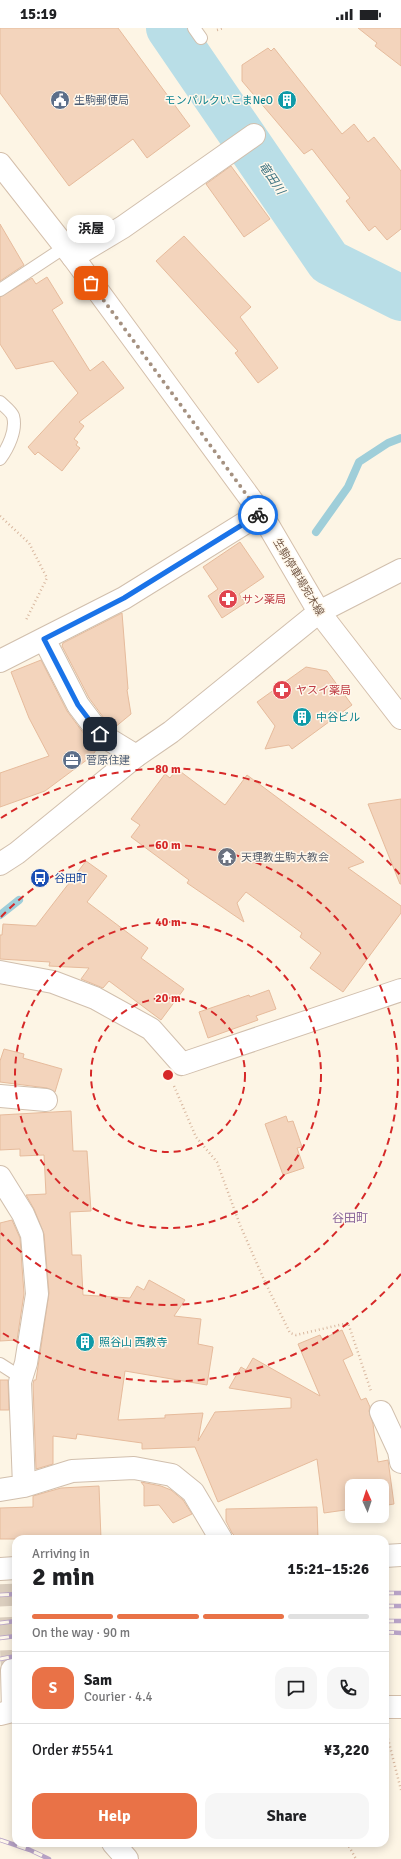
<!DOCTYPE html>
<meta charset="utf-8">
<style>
body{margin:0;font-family:Signika,"Noto Sans JP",sans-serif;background:#f6f6f6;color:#202124;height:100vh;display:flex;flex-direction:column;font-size:15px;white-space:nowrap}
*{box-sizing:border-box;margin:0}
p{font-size:13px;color:#757577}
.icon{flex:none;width:22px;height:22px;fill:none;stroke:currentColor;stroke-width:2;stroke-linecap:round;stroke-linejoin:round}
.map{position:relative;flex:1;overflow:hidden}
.sheet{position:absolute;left:12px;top:1507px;width:377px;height:312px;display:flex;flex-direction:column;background:#fff;border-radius:12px;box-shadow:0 2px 10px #0003}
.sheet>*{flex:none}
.needle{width:26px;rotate:357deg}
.fabs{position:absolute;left:345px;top:1451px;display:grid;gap:8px}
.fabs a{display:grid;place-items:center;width:44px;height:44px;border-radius:8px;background:#fff;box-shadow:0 2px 10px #0003;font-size:20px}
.pin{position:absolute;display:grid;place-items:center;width:34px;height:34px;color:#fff;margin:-17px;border-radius:8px;box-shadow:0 2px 6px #0006}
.courier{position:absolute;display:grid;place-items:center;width:40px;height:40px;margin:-20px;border:3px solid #1a73e8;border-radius:50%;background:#fff;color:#222;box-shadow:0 1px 5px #0007}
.bubble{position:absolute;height:28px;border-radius:12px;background:#fff;box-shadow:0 2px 10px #0003;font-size:13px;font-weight:800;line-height:28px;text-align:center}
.head em{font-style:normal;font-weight:800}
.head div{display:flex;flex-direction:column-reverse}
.head{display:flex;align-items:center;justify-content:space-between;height:68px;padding:0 20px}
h1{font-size:26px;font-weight:800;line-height:30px}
.bar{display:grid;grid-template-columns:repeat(4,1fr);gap:6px 4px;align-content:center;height:48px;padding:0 20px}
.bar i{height:5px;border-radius:3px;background:#e0e0e0}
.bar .on{background:#e97247}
.bar p{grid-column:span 4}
.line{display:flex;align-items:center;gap:10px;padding:0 20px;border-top:1px solid #e0e0e0}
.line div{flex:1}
.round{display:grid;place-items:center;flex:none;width:42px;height:42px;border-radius:12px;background:#f6f6f6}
.action{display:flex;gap:8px;margin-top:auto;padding:8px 20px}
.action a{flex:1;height:46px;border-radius:12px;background:#e97247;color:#fff;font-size:16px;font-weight:800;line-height:46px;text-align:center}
.action a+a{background:#f6f6f6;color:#202124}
.status{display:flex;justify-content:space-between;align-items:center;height:28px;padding:0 20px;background:#fff;direction:ltr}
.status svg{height:11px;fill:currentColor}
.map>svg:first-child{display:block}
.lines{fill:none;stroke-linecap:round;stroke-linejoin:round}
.stream{stroke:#9fced9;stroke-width:8}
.river{stroke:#b9dee7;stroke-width:46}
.building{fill:#f3d4bc;stroke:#e6bb9c}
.tertiary-tunnel{stroke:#dbcebe;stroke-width:22;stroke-dasharray:22 11;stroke-linecap:butt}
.service-casing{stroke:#d1bfad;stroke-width:14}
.minor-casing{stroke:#d1bfad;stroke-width:24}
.tertiary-casing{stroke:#d1bfad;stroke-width:24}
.secondary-casing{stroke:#d4bfab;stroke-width:24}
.path{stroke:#d8b79f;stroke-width:2.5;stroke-dasharray:1 3;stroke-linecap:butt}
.service{stroke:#fff;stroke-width:12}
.minor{stroke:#fff;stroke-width:22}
.tertiary{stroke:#fff;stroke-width:22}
.secondary{stroke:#fff;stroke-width:22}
.rail-casing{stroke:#b8a3c7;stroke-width:4.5}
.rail{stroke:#fff8ec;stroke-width:3;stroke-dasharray:9;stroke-linecap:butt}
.done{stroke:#a59180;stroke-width:4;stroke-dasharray:0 7.2}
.route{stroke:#1a73e8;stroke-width:5}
.ring{fill:none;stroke:#d62828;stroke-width:2;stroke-dasharray:7 5}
.labels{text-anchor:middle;stroke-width:3;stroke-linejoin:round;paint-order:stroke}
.service-label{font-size:11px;fill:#4e5e75;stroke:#fff8ec;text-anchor:start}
.culture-label{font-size:11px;fill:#0d838f;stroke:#fff8ec;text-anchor:start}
.street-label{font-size:11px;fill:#765b49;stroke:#fff8ec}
.health-label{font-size:11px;fill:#be3a42;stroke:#fff8ec;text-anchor:start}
.worship-label{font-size:11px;fill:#5b616d;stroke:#fff8ec;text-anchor:start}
.transit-label{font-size:11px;fill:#164399;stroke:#fff8ec;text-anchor:start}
.water-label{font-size:12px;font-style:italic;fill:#3f7583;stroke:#fff8ec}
.neighbourhood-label{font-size:12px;fill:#8a659a;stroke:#fff8ec}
.centre{fill:#d62828;stroke:#fff8ec;stroke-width:2}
.ring-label{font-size:12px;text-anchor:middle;font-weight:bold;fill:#d62828;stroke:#fff8ec;stroke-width:3;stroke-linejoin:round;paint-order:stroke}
</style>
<div class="status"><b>15:19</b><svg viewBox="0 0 49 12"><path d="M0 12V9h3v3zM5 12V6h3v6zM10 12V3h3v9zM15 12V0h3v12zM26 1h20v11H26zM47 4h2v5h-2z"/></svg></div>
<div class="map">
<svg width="401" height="1831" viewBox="0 0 401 1831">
<rect width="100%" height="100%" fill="#fdf5e5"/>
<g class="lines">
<path class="stream" d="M316 504 348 459 359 434 388 415 401 410
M0 887 19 872"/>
<path class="river" d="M169 0 329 234 401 270"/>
</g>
<path class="building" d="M0 0H118L190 98 147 130 133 111 69 158 0 65Z
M358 0H401V38L375 18 377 15Z
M268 20 271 23 274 20 342 106 354 96 368 114 374 109 401 143V201L387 212 375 198 369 203 346 173 350 170 312 121 304 126 242 53V37Z
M231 138 270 191 244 209 206 156Z
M0 196 24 237 0 253Z
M184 208 251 279 240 289 278 340 258 355 235 325 238 323 156 233Z
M47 249 63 275 52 282 90 343 103 333 124 360 79 394 84 398 74 411 78 414 76 417 80 420 62 443 38 424 35 427 28 419 78 365 53 333 16 341 0 316V269L32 250 36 256Z
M240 514 264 549 239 566 245 575 222 590 208 568 218 561 203 539Z
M122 585 128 661 127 662 131 686 114 700 109 697 89 670 62 618 63 615Z
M41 632 67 683 90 714 97 719 96 722 92 728 45 763 0 779V745L49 728 29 690 11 644Z
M306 639 327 643 352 677 292 721 289 717 265 721 275 698 257 674Z
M177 741 225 777 247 747 364 834 348 840 401 878V885L343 964 310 940 321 925 300 909 302 905 246 864 237 875 244 894 187 855 189 852 131 809 140 797 131 791 165 746 170 750Z
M401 771V856H400L368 776Z
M86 833 107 848 87 874 148 920 141 930 184 961 161 992 109 953 103 960 81 951 89 940 49 938 50 934 0 931V907H2L3 896 36 898Z
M269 962 276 981 256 988 258 992 208 1010 199 984 249 967 250 969Z
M4 1021 24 1026 23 1030 62 1041 55 1064 47 1060 0 1054V1033Z
M71 1083 73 1123H87L91 1183 70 1184 72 1227H81L83 1267 130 1270 137 1258 144 1262 149 1252 185 1272 174 1288 201 1291 198 1316 213 1319 207 1357 125 1343 118 1392 165 1390V1387L203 1385 198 1413 215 1384 291 1380V1370L229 1360 241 1339 246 1342 253 1330 320 1368 298 1316 320 1307 322 1311 342 1302 353 1327 343 1332 361 1372 366 1370 370 1379 369 1383 373 1396 378 1434 388 1432 394 1476 382 1478V1458H352V1481L324 1485 317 1431 218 1474 195 1419 142 1421V1415L77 1406 76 1411 53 1408V1436L36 1441 33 1356 34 1352H36L49 1265 44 1206 34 1181 26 1167 46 1166 44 1127 20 1128V1121L0 1122V1087Z
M286 1088 288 1094 293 1093 302 1119 297 1120 304 1140 283 1147 265 1096Z
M12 1192 20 1210 24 1266 17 1312 0 1313V1195Z
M0 1352H8L9 1382H0Z
M141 1454 161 1458 171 1462 183 1472 192 1486 173 1495 159 1477 144 1478V1458Z
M99 1458 101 1511H0V1480L33 1479V1468L61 1460Z
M317 1479 318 1511H238L232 1505 226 1493V1481Z"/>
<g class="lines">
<path class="tertiary-tunnel" d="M8 1556 12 1642"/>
<g class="service-casing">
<path id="service" d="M194 0 201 10
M0 262 65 219
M0 374C4 378 11 383 13 388 17 402 8 420 0 431
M0 1336 22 1350"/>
</g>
<g class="minor-casing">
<path id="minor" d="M73 229 123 199 254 107
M44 611 78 677 100 706 136 728
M0 633 124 570 261 485
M0 944 53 954 95 970 151 1001 182 1036 401 962
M0 1068 46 1072
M0 1149 23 1186 32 1207 37 1266 26 1335 20 1354 24 1458
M381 1384 399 1423 401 1434
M0 1462 24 1458 72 1443 134 1440 172 1447 193 1464 221 1511
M113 1815 127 1831"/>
</g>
<g class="tertiary-casing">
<path id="tertiary" d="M0 836 17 825 136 728 171 704 319 584 401 542
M385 1528 401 1527
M0 1541 16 1540
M12 1642 13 1682"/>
</g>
<g class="secondary-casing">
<path id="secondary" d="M0 136 73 229 261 485 319 584 401 690
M385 1679H401
M0 1686 16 1682"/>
</g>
<path class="path" d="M217 2 224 0
M0 488 29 515 47 550 26 592
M174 1058 196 1109 217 1134 240 1197 265 1254 290 1305 296 1307 348 1295 371 1363
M386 1703 401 1762
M347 1815 356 1831"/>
<use href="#service" class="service"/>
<use href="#minor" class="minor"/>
<use href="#tertiary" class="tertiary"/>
<use href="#secondary" class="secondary"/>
<g class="rail-casing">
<path id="rail" d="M385 1565H401
M0 1567 16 1566
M385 1578H401
M385 1593H401
M0 1595 16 1593
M385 1604 401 1605
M0 1610 16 1608
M0 1631 16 1628
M0 1812 30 1822 49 1831"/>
</g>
<use href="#rail" class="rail"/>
</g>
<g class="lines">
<path class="done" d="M91 255 260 485 258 487"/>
<path class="route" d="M100 706 78 677 44 611 124 570 258 487"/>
</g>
<g class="ring">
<circle cx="168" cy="1047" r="77"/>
<circle cx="168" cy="1047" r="153"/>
<path d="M1 889A230 230 0 1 1 1 1205"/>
<path d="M401 1246A306 306 0 0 1 1 1304M1 790A306 306 0 0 1 401 848"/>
</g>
<defs>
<g id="civic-disc" transform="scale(1)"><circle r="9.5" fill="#5c6f8a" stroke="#fff8ec"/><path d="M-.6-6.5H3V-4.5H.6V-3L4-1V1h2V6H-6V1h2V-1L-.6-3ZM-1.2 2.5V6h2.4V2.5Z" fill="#fff"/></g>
<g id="building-disc" transform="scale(1)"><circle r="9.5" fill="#0f9aa8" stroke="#fff8ec"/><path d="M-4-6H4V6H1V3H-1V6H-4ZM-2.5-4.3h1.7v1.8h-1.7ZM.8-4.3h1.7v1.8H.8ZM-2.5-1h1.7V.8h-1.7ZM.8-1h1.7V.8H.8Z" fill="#fff"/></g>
<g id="pharmacy-disc" transform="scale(1)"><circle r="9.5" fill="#e0444e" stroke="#fff8ec"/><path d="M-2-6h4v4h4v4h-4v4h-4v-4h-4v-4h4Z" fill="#fff"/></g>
<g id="office-disc" transform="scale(1)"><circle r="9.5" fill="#5c6f8a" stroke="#fff8ec"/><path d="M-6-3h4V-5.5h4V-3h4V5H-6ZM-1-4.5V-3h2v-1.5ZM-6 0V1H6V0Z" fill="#fff"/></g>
<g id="temple-disc" transform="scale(1)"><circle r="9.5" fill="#6b7280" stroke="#fff8ec"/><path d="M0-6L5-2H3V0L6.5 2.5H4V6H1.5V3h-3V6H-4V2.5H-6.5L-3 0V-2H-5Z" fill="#fff"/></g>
<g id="bus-disc" transform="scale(1)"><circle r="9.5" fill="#1a4fb4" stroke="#fff8ec"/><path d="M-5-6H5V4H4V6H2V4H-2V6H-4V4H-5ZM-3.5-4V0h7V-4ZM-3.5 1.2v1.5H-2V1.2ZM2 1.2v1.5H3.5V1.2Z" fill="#fff"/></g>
</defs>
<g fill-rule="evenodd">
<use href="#civic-disc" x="60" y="72"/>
<use href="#building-disc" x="287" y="72"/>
<use href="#pharmacy-disc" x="228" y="571"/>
<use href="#pharmacy-disc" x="282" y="662"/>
<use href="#building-disc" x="302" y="689"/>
<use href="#office-disc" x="72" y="732"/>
<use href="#temple-disc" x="227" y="829"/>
<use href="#bus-disc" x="40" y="850"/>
<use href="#building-disc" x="85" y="1314"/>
</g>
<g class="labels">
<g class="service-label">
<text x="74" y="76">生駒郵便局</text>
<text x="86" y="736">菅原住建</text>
</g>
<g class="culture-label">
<text x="273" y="76" text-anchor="end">モンパルクいこまNeO</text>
<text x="316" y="693">中谷ビル</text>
<text x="99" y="1318">照谷山 西教寺</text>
</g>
<g class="street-label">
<text transform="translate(299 549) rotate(59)" y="4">生駒停車場宛木線</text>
</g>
<g class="health-label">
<text x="242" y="575">サン薬局</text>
<text x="296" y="666">ヤスイ薬局</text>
</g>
<g class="worship-label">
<text x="241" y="833">天理教生駒大教会</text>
</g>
<g class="transit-label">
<text x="54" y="854">谷田町</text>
</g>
<g class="water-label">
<text transform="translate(272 150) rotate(56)" y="4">竜田川</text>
</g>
<g class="neighbourhood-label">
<text x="350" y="1194">谷田町</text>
</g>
</g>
<circle cx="168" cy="1047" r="6" class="centre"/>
<g class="ring-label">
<text x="168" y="745">80 m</text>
<text x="168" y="821">60 m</text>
<text x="168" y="898">40 m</text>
<text x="168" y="974">20 m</text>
</g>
</svg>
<div class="fabs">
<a><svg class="needle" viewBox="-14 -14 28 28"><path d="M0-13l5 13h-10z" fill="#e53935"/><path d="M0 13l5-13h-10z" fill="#757577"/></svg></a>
</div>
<div class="pin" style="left:91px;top:255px;background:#ea580c"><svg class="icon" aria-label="bag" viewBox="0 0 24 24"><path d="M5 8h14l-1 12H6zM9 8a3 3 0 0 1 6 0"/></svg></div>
<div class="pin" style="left:100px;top:706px;background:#1f2937"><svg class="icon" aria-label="home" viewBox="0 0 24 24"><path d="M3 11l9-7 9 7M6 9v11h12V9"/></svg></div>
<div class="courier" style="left:258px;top:487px"><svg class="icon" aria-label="bike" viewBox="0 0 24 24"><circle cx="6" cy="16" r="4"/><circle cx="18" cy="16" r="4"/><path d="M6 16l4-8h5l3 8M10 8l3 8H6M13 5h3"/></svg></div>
<div class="bubble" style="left:67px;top:187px;width:48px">浜屋</div>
<section class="sheet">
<div class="head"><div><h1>2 min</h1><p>Arriving in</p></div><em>15:21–15:26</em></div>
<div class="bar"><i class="on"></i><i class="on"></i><i class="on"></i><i></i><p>On the way · 90 m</p></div>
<div class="line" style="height:72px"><b class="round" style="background:#e97247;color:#fff">S</b><div><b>Sam</b><p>Courier · 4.4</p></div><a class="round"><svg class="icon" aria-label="chat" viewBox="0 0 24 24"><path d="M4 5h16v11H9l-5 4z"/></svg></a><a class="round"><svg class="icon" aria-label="phone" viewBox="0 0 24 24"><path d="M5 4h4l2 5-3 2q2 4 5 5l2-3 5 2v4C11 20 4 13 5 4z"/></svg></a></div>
<div class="line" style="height:52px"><div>Order #5541</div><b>¥3,220</b></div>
<div class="action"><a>Help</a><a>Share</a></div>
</section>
</div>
